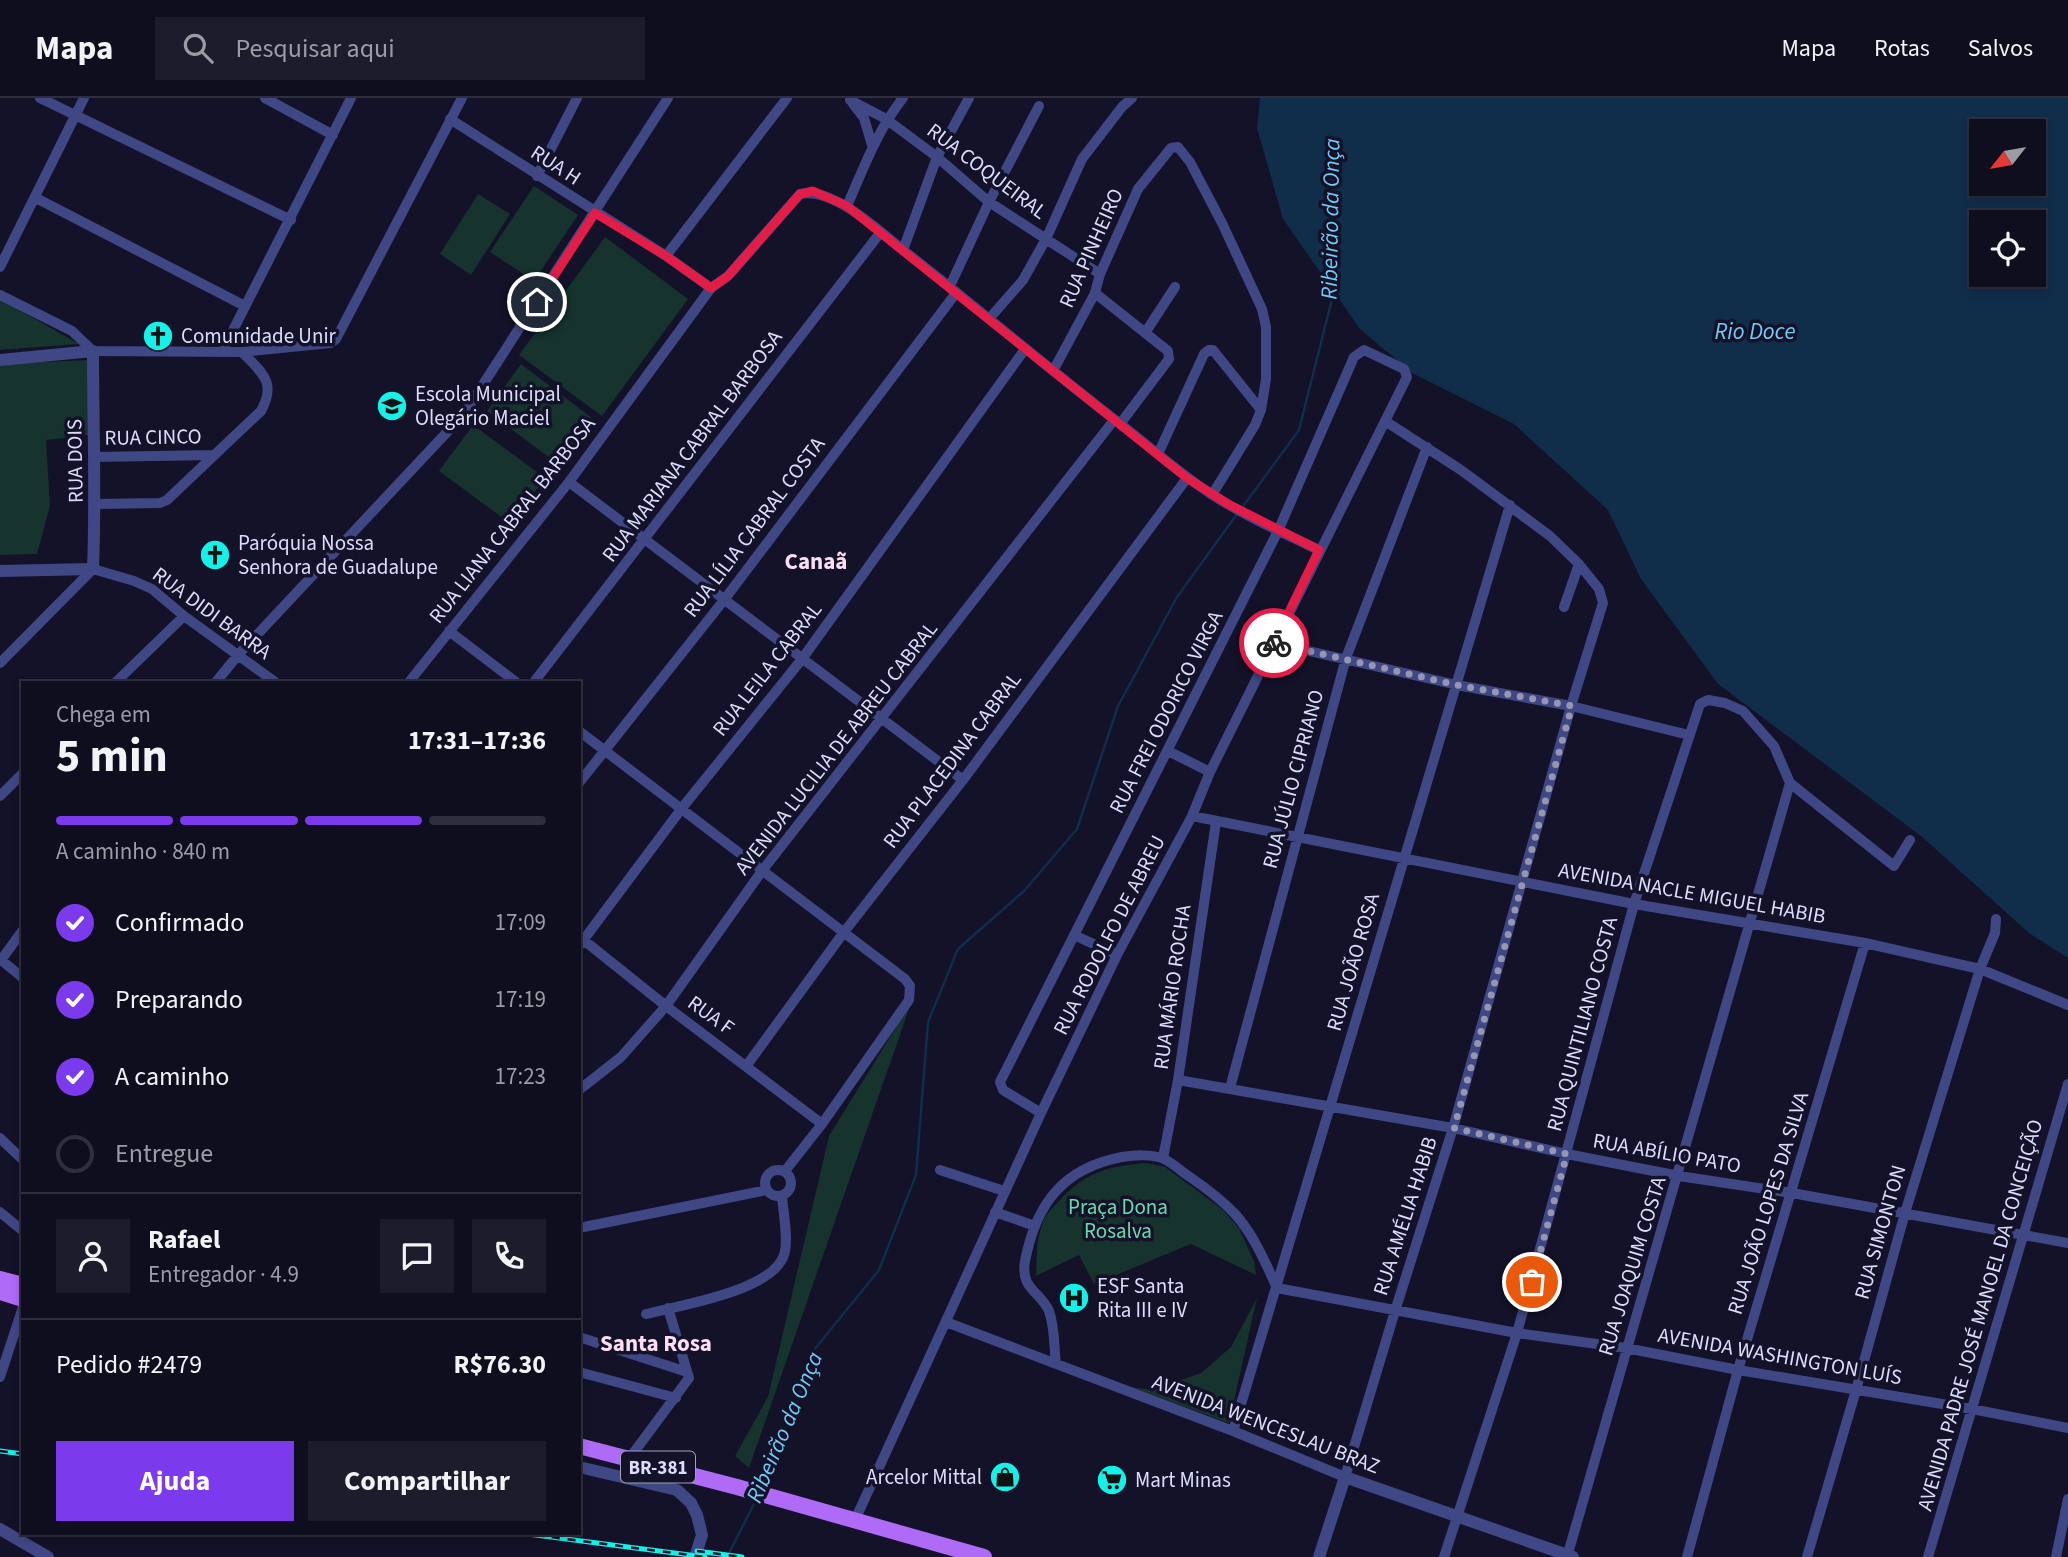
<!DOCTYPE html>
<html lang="pt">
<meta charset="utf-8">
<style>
body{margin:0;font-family:"Source Sans 3",sans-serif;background:#1c1c2c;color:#f1f3f6;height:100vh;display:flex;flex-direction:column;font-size:26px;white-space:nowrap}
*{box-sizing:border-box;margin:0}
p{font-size:23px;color:#9b9ca4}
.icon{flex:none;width:38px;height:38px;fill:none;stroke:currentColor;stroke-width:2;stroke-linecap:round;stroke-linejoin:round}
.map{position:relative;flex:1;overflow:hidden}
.drawer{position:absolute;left:21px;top:583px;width:560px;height:854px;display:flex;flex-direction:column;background:#0e0e1f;border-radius:0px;box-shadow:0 4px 10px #0003,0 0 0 2px #2e2e3d}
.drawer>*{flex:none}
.needle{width:46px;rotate:239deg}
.tools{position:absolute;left:1969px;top:21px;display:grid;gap:14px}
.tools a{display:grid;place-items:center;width:77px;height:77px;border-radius:0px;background:#0e0e1f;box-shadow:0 4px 10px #0003,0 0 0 2px #2e2e3d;font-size:35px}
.pin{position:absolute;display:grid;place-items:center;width:60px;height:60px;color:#fff;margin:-30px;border:4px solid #fff;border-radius:50%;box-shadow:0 2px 7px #0007}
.courier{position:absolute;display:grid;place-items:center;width:70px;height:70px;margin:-35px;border:5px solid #e11d48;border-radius:50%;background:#fff;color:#222;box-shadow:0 2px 9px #0007}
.overview em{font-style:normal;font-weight:700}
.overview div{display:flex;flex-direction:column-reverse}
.overview{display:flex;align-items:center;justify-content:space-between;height:119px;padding:0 35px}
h1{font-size:46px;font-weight:700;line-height:52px}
.bar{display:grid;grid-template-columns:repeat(4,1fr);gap:10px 7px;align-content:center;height:84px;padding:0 35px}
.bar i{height:9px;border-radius:5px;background:#2e2e3d}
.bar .current{background:#7c3aed}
.bar p{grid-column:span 4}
.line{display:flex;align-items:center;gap:18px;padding:0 35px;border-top:2px solid #2e2e3d}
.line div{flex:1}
.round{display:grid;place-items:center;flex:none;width:74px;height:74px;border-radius:0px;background:#1c1c2c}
ol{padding:0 35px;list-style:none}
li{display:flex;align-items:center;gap:21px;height:77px}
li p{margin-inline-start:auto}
li .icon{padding:7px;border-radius:50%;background:#7c3aed;color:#fff;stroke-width:4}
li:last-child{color:#9b9ca4}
li i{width:38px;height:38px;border:4px solid #2e2e3d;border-radius:50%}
.primary-button{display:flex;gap:14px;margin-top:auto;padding:14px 35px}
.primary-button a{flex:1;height:80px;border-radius:0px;background:#7c3aed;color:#fff;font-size:28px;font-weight:700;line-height:80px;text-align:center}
.primary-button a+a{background:#1c1c2c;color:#f1f3f6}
header{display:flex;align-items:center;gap:42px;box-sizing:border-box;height:98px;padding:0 35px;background:#0e0e1f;border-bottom:2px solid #2e2e3d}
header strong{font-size:33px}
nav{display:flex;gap:38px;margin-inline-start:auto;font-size:24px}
.search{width:490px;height:63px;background:#1c1c2c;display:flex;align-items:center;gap:18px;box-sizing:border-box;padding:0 24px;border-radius:0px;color:#9b9ca4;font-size:26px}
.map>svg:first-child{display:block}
.green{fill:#16332e}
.water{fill:#102d4a;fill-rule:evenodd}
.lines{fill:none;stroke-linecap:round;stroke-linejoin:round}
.stream{stroke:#102d4a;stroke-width:2.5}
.minor{stroke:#404785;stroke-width:10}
.tertiary{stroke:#404785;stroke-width:12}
.primary{stroke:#af6af6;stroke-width:16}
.rail-casing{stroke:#14f1e9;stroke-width:5}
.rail{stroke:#131229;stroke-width:2.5;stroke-dasharray:8;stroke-linecap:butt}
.done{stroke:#9696b3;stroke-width:7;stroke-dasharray:0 12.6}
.route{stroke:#e11d48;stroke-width:9}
.labels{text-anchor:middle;stroke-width:7;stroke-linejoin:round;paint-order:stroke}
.shield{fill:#131229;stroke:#a0a0bd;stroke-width:2}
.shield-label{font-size:19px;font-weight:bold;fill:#dcddfd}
.street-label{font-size:21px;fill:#dcddfd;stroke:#131229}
.poi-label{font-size:21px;fill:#dcddfd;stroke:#131229;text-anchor:start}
.park-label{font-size:21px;fill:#6bdaaf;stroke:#131229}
.water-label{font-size:23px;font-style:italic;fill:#71cbf6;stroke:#131229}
.neighbourhood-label{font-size:23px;font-weight:bold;fill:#fddef6;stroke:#131229}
</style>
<header>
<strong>Mapa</strong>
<div class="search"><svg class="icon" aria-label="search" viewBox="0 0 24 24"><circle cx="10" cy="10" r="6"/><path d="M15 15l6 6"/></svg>Pesquisar aqui</div>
<nav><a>Mapa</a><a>Rotas</a><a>Salvos</a></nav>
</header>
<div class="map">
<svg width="2068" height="1459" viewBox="0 0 2068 1459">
<rect width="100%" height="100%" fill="#131229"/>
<path class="green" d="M534 88 578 117 534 183 490 154Z
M478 96 510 116 471 177 440 156Z
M605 139 688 201 602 318 519 257Z
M0 201 79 246 0 252Z
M89 262 88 337 46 342 50 408 37 456 0 457V266Z
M521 266 592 320 558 366 487 313Z
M473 327 545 380 511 426 439 373Z
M911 905 749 1370 735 1358 768 1299 829 1038Z
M1146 1065 1165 1069 1222 1111 1239 1130 1254 1163 1256 1177 1191 1146 1094 1186 1079 1157 1036 1178C1037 1162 1036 1145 1041 1130 1044 1118 1051 1111 1059 1103 1085 1074 1109 1068 1146 1065Z
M1257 1200 1229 1325 1131 1289 1152 1292 1201 1275 1231 1249Z"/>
<path class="water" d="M1260 0H2068V860L2029 835 1921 738 1718 586 1641 481 1608 412 1514 326 1412 275 1360 231 1283 121 1257 30ZM1981 33H2034V86H1981ZM1981 124H2034V177H1981Z"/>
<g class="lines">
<path class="stream" d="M1241 411 1299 332 1332 201V189
M762 1389 777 1349 792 1319 814 1252 879 1172 916 1077 928 924 958 851 1024 793 1077 731 1118 608 1177 499 1237 416
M727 1459 756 1402"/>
<path class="minor" d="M40 0 291 122
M265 0 333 37
M850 2 886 21 937 59 989 104 1100 176
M853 6 864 20 872 47
M450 21 666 158 711 190
M537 78 577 0
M36 100 243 207
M847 108C864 69 877 33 903 0
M903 152 937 59 969 0
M666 158 787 0
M0 169 84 0
M950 188 989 104 1039 8
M1095 195 1168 253 1169 261 1120 326
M0 197 72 233 93 253 242 254 330 245 336 241 462 0
M989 221 1023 182 1046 141 1082 61 1122 9 1132 0
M1145 235 1175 189
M222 254 351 0
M1053 273 1095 195 1100 176 1138 91 1171 50 1178 49 1190 64 1222 125 1262 211 1266 229V281L1261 312 1255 327 1212 397
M1158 356 1204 256 1209 252H1213L1261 312
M93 359 215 357
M569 384 963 682
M95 406 160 405 167 402 261 313C277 284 262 275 242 254
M1564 509 1579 466
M449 533 516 584
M1274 545 1457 587 1571 608 1689 637
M0 565 93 471 134 483 152 491 184 518 275 584
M116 584 184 518
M216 584 238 557 464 316 668 0
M409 584 569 384 711 190 728 178 800 96C835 89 881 135 908 156 980 212 1050 272 1123 328 1152 351 1180 376 1211 396 1245 418 1283 435 1319 452
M534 584 880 135
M579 633 905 881 910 888 909 902 822 1026 785 1073
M1168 653 1210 674
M579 685 724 502 956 195
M0 698 23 675
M1192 718 1634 806 1865 845 1980 871 2068 907
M1074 837 1117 857
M581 840 666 908 822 1026
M579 848 682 710 802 561 1025 251
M0 861 23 880
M1 862 23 832
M747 967 844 834 963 682 1187 380
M1178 982 1453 1030 1567 1056 1679 1078 1792 1095 2068 1145
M1230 990 1346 560 1427 349
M579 992 621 959 666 908 762 773 1114 322
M0 1040 23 1062
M1163 1060 1178 982 1216 724
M765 1085a13 13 0 1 1 26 0a13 13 0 1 1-26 0Z
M940 1072 1004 1093
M0 1114 23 1133
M995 1114 1035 1128
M579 1130 767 1092
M646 1216C681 1207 772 1193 784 1157 789 1143 783 1113 782 1098
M946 1224 1233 1333 1345 1379 1395 1213 1453 1030 1571 608 1603 505 1599 491 1579 466 1550 438 1461 372 1385 323
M579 1239 687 1274
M1056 1266C1054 1249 1055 1230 1049 1213 1040 1193 1020 1191 1025 1163 1036 1106 1063 1070 1122 1059 1134 1057 1153 1056 1164 1061 1173 1065 1182 1074 1190 1079 1206 1090 1222 1102 1235 1116 1254 1137 1266 1166 1277 1190L1517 1235 1626 1250 1738 1272 1972 1311 2068 1330
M579 1274 676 1300
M0 1279 23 1209
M1233 1333 1510 407
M629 1361 689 1280 668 1210
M855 1422 1041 1015 1117 857 1192 718 1210 674 1407 279 1404 271 1364 252 1354 259 1278 433 1000 984 1003 992 1041 1015
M1444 1459 1517 1235 1634 806 1700 606 1708 602 1725 605 1743 613 1774 648 1790 685 1894 768 1910 742
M1567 1459 1790 685
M1687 1459 1738 1272 1865 845
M1807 1459 1856 1292 1905 1115 1980 871 1995 835 1996 821
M1928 1459 2068 986
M2056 1459 2068 1401"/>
<path class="tertiary" d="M0 262 93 253C93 326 96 398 93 471L0 473
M579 1369 677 1392 691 1405 697 1417 702 1437 695 1459
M0 1431 48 1459
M1319 1459 1345 1379 1573 1459"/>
<path class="primary" d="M0 1181 23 1187
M0 1194 23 1201
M579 1348 737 1389 984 1459"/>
<g class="rail-casing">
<path id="rail" d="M0 1353 23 1356
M520 1435 705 1459
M697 1453 742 1459"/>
</g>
<use href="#rail" class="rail"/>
</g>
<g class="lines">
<path class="done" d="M1274 545 1457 587 1572 608 1454 1030 1567 1056 1532 1184"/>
<path class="route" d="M537 204 595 115 666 158 711 190 728 178 800 96 813 93 847 108 1187 380 1228 406 1319 452 1274 545"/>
</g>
<defs>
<g id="church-disc" transform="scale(1.575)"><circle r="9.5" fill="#14f1e9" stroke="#131229"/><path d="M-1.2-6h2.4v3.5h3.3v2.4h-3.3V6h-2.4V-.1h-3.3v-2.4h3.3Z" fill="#111"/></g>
<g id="school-disc" transform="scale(1.575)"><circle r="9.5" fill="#14f1e9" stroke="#131229"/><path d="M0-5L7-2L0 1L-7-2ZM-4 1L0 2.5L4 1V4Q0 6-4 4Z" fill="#111"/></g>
<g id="hospital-disc" transform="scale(1.575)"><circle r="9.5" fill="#14f1e9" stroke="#131229"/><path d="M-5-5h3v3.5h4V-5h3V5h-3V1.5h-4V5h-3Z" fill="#111"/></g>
<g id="shop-disc" transform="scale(1.575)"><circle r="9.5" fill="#14f1e9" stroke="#131229"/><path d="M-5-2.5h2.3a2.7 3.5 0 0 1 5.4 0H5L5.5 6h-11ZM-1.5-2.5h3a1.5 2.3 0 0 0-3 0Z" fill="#111"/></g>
<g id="supermarket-disc" transform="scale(1.575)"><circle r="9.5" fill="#14f1e9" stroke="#131229"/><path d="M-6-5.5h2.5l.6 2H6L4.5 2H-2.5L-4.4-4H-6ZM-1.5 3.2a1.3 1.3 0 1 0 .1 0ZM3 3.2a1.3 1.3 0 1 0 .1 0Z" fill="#111"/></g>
</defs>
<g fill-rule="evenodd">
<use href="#church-disc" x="158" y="238"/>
<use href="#school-disc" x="392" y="308"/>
<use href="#church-disc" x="215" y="457"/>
<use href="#hospital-disc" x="1074" y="1200"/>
<use href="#shop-disc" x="1005" y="1379"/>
<use href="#supermarket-disc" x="1112" y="1382"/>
</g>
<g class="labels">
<rect class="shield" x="621" y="1353.5" width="74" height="31" rx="5"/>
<g class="shield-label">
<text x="658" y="1376">BR-381</text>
</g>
<g class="street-label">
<text transform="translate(556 67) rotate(33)" y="7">RUA H</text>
<text transform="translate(987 73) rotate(37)" y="7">RUA COQUEIRAL</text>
<text transform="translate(1091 150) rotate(-66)" y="7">RUA PINHEIRO</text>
<text transform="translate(153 339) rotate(-1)" y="7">RUA CINCO</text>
<text transform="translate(692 348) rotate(-53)" y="7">RUA MARIANA CABRAL BARBOSA</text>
<text transform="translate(75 363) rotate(-91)" y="7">RUA DOIS</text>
<text transform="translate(512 422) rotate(-52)" y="7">RUA LIANA CABRAL BARBOSA</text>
<text transform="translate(754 429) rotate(-53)" y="7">RUA LÍLIA CABRAL COSTA</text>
<text transform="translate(212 515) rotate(36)" y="7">RUA DIDI BARRA</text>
<text transform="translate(767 571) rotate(-52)" y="7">RUA LEILA CABRAL</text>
<text transform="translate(1166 614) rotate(-63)" y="7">RUA FREI ODORICO VIRGA</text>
<text transform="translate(836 650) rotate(-52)" y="7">AVENIDA LUCILIA DE ABREU CABRAL</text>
<text transform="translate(952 662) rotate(-53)" y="7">RUA PLACEDINA CABRAL</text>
<text transform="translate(1293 681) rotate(-75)" y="7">RUA JÚLIO CIPRIANO</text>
<text transform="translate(1692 795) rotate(10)" y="7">AVENIDA NACLE MIGUEL HABIB</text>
<text transform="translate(1109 837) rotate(-63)" y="7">RUA RODOLFO DE ABREU</text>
<text transform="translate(1353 864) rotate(-74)" y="7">RUA JOÃO ROSA</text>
<text transform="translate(1172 889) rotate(-82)" y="7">RUA MÁRIO ROCHA</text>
<text transform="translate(711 917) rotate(36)" y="7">RUA F</text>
<text transform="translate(1582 926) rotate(-75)" y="7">RUA QUINTILIANO COSTA</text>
<text transform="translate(1667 1055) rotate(10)" y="7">RUA ABÍLIO PATO</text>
<text transform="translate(1768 1105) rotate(-73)" y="7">RUA JOÃO LOPES DA SILVA</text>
<text transform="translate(1405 1118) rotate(-72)" y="7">RUA AMÉLIA HABIB</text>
<text transform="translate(1880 1134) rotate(-74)" y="7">RUA SIMONTON</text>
<text transform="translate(1632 1168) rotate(-73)" y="7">RUA JOAQUIM COSTA</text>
<text transform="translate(1980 1217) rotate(-74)" y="7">AVENIDA PADRE JOSÉ MANOEL DA CONCEIÇÃO</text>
<text transform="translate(1780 1258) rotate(10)" y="7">AVENIDA WASHINGTON LUÍS</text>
<text transform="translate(1266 1326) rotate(21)" y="7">AVENIDA WENCESLAU BRAZ</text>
</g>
<g class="poi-label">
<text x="181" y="245">Comunidade Unir</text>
<text x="415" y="303">Escola Municipal<tspan x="415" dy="24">Olegário Maciel</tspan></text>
<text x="238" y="452">Paróquia Nossa<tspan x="238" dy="24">Senhora de Guadalupe</tspan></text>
<text x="1097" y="1195">ESF Santa<tspan x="1097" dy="24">Rita III e IV</tspan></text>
<text x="982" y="1386" text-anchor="end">Arcelor Mittal</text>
<text x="1135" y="1389">Mart Minas</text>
</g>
<g class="park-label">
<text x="1118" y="1116">Praça Dona<tspan x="1118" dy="24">Rosalva</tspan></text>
</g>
<g class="water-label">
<text transform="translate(1330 121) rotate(-89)" y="8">Ribeirão da Onça</text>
<text x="1755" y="241">Rio Doce</text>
<text transform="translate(784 1329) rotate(-67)" y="8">Ribeirão da Onça</text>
</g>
<g class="neighbourhood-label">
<text x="816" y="471">Canaã</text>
<text x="656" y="1253">Santa Rosa</text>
</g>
</g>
</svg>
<div class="tools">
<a><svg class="needle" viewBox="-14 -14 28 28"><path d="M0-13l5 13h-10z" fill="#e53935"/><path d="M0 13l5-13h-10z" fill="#9b9ca4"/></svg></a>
<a><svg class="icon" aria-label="locate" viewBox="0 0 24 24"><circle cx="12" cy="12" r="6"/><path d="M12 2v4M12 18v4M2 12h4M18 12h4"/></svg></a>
</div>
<div class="pin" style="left:1532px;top:1184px;background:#ea580c"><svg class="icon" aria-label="bag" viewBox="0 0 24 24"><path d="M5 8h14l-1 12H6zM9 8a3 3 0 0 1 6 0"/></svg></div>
<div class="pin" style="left:537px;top:204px;background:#1f2937"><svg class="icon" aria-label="home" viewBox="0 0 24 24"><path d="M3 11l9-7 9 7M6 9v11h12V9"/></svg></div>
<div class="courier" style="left:1274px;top:545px"><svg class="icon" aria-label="bike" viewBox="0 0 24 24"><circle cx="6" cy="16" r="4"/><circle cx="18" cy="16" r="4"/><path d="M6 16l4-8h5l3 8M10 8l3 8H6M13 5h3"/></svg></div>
<section class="drawer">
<div class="overview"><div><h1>5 min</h1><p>Chega em</p></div><em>17:31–17:36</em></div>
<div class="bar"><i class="current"></i><i class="current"></i><i class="current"></i><i></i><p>A caminho · 840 m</p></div>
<ol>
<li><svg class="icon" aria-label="check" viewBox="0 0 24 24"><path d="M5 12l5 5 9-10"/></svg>Confirmado<p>17:09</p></li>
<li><svg class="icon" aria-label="check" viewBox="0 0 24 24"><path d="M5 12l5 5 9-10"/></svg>Preparando<p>17:19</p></li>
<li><svg class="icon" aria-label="check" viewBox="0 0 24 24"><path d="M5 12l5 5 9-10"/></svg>A caminho<p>17:23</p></li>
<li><i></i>Entregue</li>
</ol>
<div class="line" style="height:126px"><a class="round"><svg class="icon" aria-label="person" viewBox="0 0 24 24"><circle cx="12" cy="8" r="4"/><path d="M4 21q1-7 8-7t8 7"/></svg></a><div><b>Rafael</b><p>Entregador · 4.9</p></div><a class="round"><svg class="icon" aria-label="chat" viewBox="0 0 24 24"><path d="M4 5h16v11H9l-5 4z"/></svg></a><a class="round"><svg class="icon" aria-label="phone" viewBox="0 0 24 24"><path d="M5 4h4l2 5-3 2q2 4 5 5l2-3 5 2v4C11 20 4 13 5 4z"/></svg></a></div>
<div class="line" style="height:91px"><div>Pedido #2479</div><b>R$76.30</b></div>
<div class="primary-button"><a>Ajuda</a><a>Compartilhar</a></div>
</section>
</div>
